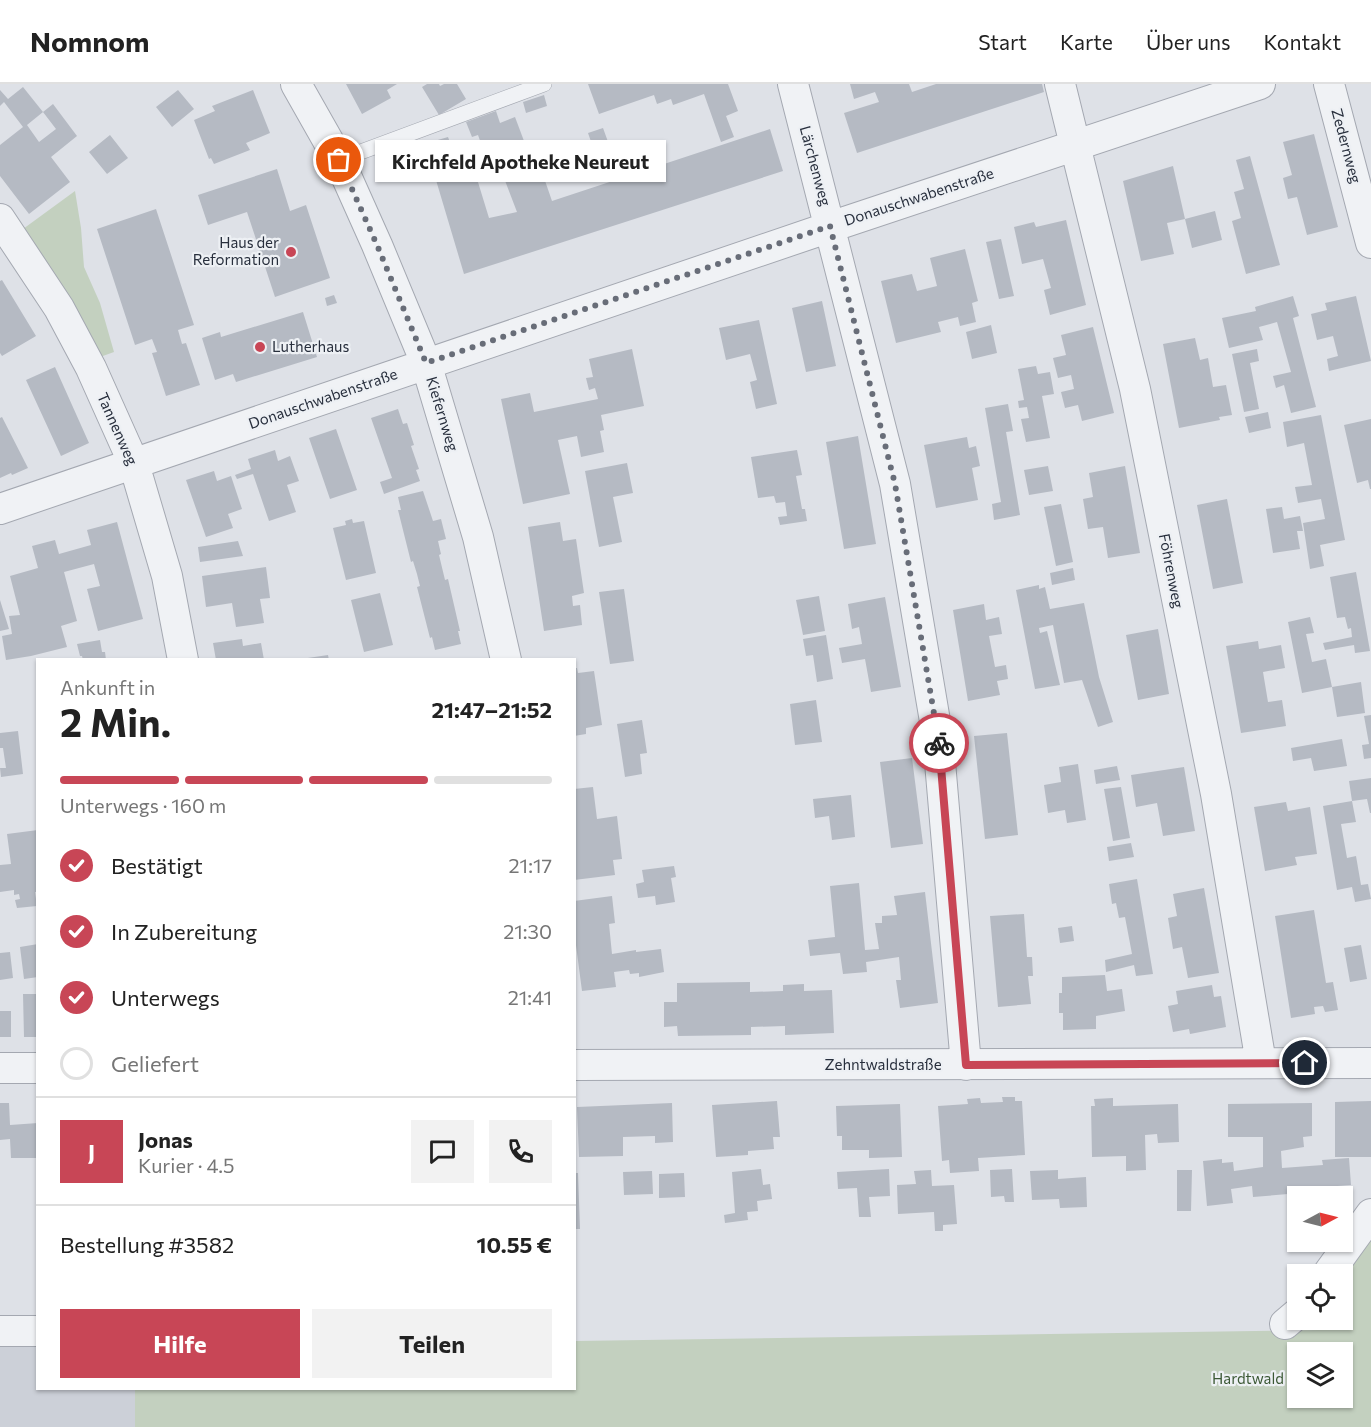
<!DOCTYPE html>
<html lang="de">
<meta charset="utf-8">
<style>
body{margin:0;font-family:Commissioner,sans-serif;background:#f2f2f2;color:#222;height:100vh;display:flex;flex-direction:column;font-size:22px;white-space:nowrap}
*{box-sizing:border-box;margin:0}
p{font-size:20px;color:#767676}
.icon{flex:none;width:33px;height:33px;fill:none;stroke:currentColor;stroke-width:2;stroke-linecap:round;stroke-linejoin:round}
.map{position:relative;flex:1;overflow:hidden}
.drawer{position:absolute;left:36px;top:574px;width:540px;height:732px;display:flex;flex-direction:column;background:#fff;border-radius:0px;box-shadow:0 2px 4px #0004}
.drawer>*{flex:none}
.needle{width:39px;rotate:83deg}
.tools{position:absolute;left:1287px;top:1102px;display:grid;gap:12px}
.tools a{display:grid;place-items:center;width:66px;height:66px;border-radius:0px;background:#fff;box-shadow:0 2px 4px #0004;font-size:30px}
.pin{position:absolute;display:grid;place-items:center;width:51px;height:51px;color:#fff;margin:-26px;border:3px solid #fff;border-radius:50%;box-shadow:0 2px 6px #0007}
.courier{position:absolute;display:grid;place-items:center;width:60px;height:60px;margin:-30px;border:4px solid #c84656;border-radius:50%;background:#fff;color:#222;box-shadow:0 2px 8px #0007}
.bubble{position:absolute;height:42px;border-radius:0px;background:#fff;box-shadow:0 2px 4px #0004;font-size:20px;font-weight:700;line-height:42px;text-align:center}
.head em{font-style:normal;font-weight:700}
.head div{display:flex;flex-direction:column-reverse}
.head{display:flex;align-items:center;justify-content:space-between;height:102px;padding:0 24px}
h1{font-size:39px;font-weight:700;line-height:45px}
.bar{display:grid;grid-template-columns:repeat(4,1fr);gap:9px 6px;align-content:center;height:72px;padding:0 24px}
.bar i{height:8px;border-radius:4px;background:#e0e0e0}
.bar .on{background:#c84656}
.bar p{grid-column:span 4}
.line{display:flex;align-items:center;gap:15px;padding:0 24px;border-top:2px solid #e0e0e0}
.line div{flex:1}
.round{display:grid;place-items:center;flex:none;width:63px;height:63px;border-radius:0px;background:#f2f2f2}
ol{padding:0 24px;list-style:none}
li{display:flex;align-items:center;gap:18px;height:66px}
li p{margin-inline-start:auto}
li .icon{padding:6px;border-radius:50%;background:#c84656;color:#fff;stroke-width:4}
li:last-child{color:#767676}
li i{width:33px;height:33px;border:3px solid #e0e0e0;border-radius:50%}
.button{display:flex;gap:12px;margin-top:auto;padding:12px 24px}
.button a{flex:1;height:69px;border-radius:0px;background:#c84656;color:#fff;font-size:24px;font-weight:700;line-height:69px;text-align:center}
.button a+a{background:#f2f2f2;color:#222}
header{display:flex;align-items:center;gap:36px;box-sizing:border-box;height:84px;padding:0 30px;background:#fff;border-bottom:2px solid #e0e0e0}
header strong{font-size:28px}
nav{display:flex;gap:33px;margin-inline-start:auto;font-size:21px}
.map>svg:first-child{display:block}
.built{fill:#ccd0d8}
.green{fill:#c3d0bf;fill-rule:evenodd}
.building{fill:#b5bac3}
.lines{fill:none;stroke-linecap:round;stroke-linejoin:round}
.lane-casing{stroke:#a4a8b1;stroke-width:16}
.street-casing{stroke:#a4a8b1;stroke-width:32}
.lane{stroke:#f0f2f5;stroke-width:15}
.street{stroke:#f0f2f5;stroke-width:30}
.done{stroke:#686d78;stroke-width:6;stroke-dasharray:0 10.8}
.route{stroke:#c84656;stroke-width:8}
.poi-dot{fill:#c84656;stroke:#edf0f4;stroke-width:2}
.labels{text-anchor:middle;stroke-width:4.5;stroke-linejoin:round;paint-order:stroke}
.street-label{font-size:15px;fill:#282f3d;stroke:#edf0f4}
.poi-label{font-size:15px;fill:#282f3d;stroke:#edf0f4;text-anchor:end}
.park-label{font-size:15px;fill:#3b5835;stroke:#edf0f4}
</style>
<header>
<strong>Nomnom</strong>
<nav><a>Start</a><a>Karte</a><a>Über uns</a><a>Kontakt</a></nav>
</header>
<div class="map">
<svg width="1371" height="1343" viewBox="0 0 1371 1343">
<rect width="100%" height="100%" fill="#dee1e7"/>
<path class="built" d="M0 1256H37L38 1305H135V1343H0Z"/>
<path class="green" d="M75 107 81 144 84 183 100 219 114 268 100 273 23 145Z
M1371 1151V1343H135V1305H574L575 1257 1319 1246 1325 1236H1342V1191ZM1298 1269H1342V1314H1298Z"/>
<path class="building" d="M346 0H397L387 6 391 14 362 30Z
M427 0H439L440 2 444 0H457L466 15 439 31 422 3Z
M588 0H728L738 27 726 32 734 53 721 58 704 10 673 21 671 15 657 20 654 11 599 30Z
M850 0H909L912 8 936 0H1042L1044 8 857 69 844 29 879 18 875 8 854 15Z
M23 3 43 28 27 41 39 58 56 45 43 28 53 20 77 52 51 73 70 98 29 130 0 92V61L23 43 4 18 0 22V6L8 15Z
M178 6 194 25 172 43 156 23Z
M253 6 270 49 246 59 250 66 214 80 211 74 209 75 194 36 215 27 212 22Z
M544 11 547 22 526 29 523 18Z
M496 27 500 39 515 33 536 89 542 88 552 117 770 45 783 87 464 190 433 86 415 91 407 65 448 53 452 64 460 62 463 75 470 72 489 134 517 128 493 65 484 68 478 51 472 53 466 38Z
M603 44 611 66 596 72 588 49Z
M1314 50 1338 143 1307 151 1297 113 1288 115 1283 94 1292 91 1283 58Z
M110 51 128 74 107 90 89 68Z
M1250 72 1280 181 1246 190 1232 137 1241 134 1234 108 1244 105 1236 76Z
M1173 82 1185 135 1167 139 1174 170 1141 177 1123 97Z
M277 85 290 127 306 121 330 194 275 213 247 128 208 141 198 111Z
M156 125 194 241 178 246 182 260 186 259 200 301 166 312 152 269 157 268 152 255 135 261 97 145Z
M1215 127 1222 156 1192 164 1185 135Z
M1066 136 1086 221 1050 231 1044 206 1051 204 1043 175 1022 180 1014 143 1034 138 1036 143Z
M1001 155 1014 212 999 215 986 158Z
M965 165 978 217 972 219 976 238 960 242 958 233 938 238 941 248 896 259 881 197 912 190 917 207 937 202 930 174Z
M2 196 36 252 2 272 0 269V197Z
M334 211 337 219 327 222 325 214Z
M1293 212 1299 232 1293 234 1316 323 1291 329 1284 301 1276 304 1273 292 1291 288 1277 238 1259 243 1263 256 1229 264 1222 234 1256 227 1255 223Z
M1356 212 1371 277 1329 287 1327 275 1338 272 1333 252 1317 256 1311 230 1327 226 1325 219Z
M822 217 836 282 806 288 792 224Z
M303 228 317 273 236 298 233 290 215 296 202 254 220 248 221 253Z
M759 236 777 320 756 325 750 298 757 296 750 270 726 276 719 244Z
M991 241 997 269 972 275 966 248Z
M1093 243 1114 329 1082 337 1078 321 1065 324 1061 308 1074 305 1071 291 1058 294 1053 274 1066 271 1061 251Z
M1195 254 1200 276 1208 274 1213 303 1226 301 1232 331 1219 333 1220 336 1179 344 1163 260Z
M632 265 644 322 601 331 604 346 600 347 604 368 581 373 577 352 558 356 570 410 523 420 501 315 530 309 534 328 598 315 595 304 589 306 586 294 593 293 589 275Z
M1257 265 1259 277 1250 279 1259 325 1244 328 1232 270Z
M1036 282 1038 290 1050 288 1054 310 1042 312 1050 354 1026 358 1021 335 1029 334 1027 323 1019 324 1018 317 1024 316 1018 285Z
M55 283 89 359 61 372 26 296Z
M1008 320 1013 347 1006 348 1020 431 994 436 992 420 1001 418 985 324Z
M398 325 403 340 407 339 414 361 411 362 419 385 416 386 420 397 384 410 380 398 392 394 371 334Z
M1268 328 1271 344 1249 349 1245 333Z
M1321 331 1345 456 1320 461 1324 482 1310 485 1303 439 1325 435 1321 415 1298 419 1295 403 1312 401 1304 359 1287 363 1283 338Z
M2 333 28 384 12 391 11 389 0 394V334Z
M1371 335V405H1370L1368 396 1357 399 1344 341Z
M336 345 357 406 330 415 309 354Z
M858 352 876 460 844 465 826 358Z
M967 353 969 364 976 362 980 382 972 384 978 416 936 424 924 361Z
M275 366 278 377 290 372 299 397 287 401 296 428 269 437 253 390 237 395 235 391 251 385 248 375Z
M797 366 802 391 796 392 802 425H805L807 437 780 441 778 433 787 432 785 418 776 419 774 412 758 414 751 373Z
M627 379 633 409 613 413 622 458 599 463 585 387Z
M1048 382 1053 407 1029 411 1024 386Z
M1125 382 1140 469 1108 474 1103 443 1088 445 1083 415 1093 413 1089 389Z
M214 387 217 397 231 392 242 425 228 430 233 444 206 453 186 396Z
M423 407 433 437 441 435 446 455 438 457 441 470 439 471 445 496 448 495 460 547H458L461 560 435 566 432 553 430 554 417 503 420 502 417 490 413 477 411 478 398 426H401L398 413Z
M1227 415 1243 499 1213 505 1197 421Z
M1061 420 1073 478 1056 482 1044 423Z
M1282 423 1284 435 1300 432 1303 447H1297L1300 465 1273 469 1266 425Z
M352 435 353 439 364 437 376 489 346 496 333 444 346 441 345 437Z
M117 438 143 535 98 547 87 505 100 502 94 480 64 488 77 537 61 542 67 563 31 572 6 576 2 552 12 550 9 532 20 531 10 492 38 484 32 462 55 456 59 470 91 461 87 446Z
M560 438 563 457 576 455 584 509 572 512 573 522 580 521 582 541 544 547 528 443Z
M238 457 243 472 200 478 198 463Z
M266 483 270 514 260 515 264 539 236 543 232 519 206 523 202 492Z
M1073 484 1075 496 1052 501 1050 489Z
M1356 488 1370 567 1355 569 1354 561 1325 566 1323 559 1352 553 1351 544 1348 545 1345 533 1337 534 1330 493Z
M1039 501V505L1045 503 1050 525 1084 519 1099 593 1113 638 1098 643 1082 596 1064 599 1053 541 1039 544 1040 549 1047 547 1060 601 1035 605 1016 506Z
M624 505 634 577 610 580 599 508Z
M380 509 393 561 364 568 351 516Z
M819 512 825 547 803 551 796 516Z
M885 513 901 603 871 608 865 575 842 579 839 564 862 560 859 543 852 545 848 520Z
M0 516 9 545 0 547Z
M984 520 986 536 999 533 1002 550 989 552 995 583 1006 581 1008 595 997 597 1000 611 968 617 953 526Z
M1310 533 1314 549 1306 550 1312 578 1326 575 1332 603 1302 609 1288 538Z
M1158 545 1169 610 1138 616 1126 551Z
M826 551 833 595 817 598 813 571 806 572 803 555Z
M242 555 243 562 261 559 264 576H216L213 559Z
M100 556 102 568H105L106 576H83L82 572H80L77 560Z
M1258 557 1259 565 1281 561 1285 584 1263 588 1268 618 1282 616 1286 642 1241 649 1226 562Z
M328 571 329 576H302L301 575Z
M574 584H577L578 589 594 587 602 641 586 644V650L574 652Z
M1361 598 1365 629 1337 633 1332 603Z
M816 616 822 658 795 661 790 620Z
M1371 631V674L1364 675 1362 661 1369 660 1364 632Z
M642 636 647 669 640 670 642 690 625 693 617 640Z
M18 647 23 690 1 693 0 684H6L3 664H0V649Z
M1007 649 1018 751 985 755 974 652Z
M1342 655 1347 682 1314 687 1311 674 1293 677 1291 664Z
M912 674 923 760 891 764 880 678Z
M1078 680 1086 736 1067 739 1065 726 1048 729 1044 701 1061 698 1059 683Z
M1117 682 1120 696 1096 700 1094 686Z
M1184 683 1195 747 1163 752 1157 719 1136 723 1131 691Z
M1371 694V729H1370L1367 715 1352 717 1349 697Z
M593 703 597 735 617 732 622 775 613 776 615 791 574 796V705Z
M1121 703 1130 754 1113 757 1104 705Z
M851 711 855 753 832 756 829 732 815 734 813 715Z
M1352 717 1356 738 1341 740 1347 774 1356 772 1361 801 1368 800 1371 815 1355 818 1352 803 1337 806 1323 722Z
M1286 718 1288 727 1310 723 1317 770 1295 773 1297 781 1265 787 1254 723Z
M38 746V761H36L38 808H35L37 822 17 824 15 816 20 815 19 810 14 811V806L0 808V781L11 780 7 750Z
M1131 759 1134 773 1109 777 1107 763Z
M674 782 676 793 671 794 675 818 656 821 655 812 638 814 636 800 644 798 642 786Z
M1137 795 1153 890 1136 892 1134 881 1106 888 1105 876 1132 870 1125 833 1119 834 1116 819 1112 820 1109 800Z
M859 799 865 866 879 865 875 839H882V832L897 831 894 812 925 808 938 919 900 924 896 896H901L899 873 866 878 867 888 843 890 840 869 810 872 808 856 835 853 830 802Z
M1204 804 1219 889 1188 894 1182 863 1173 865 1168 834 1177 832 1173 810Z
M612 812 615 839 609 840 612 870 636 866V868L661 865 664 888 639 893V889L630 890 629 886 614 888 616 903 582 907 574 846V817Z
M1314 826 1326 899 1333 898 1338 926 1325 928 1323 922 1314 923 1315 930 1291 934 1275 832Z
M1024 830 1027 873H1032L1033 892H1028L1031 920 998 923 990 832Z
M1072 842 1074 857 1060 859 1058 844Z
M38 860V893L24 895 20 863Z
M1361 861 1367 895 1350 898 1344 864Z
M10 868 13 894 0 896V869Z
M1105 891 1107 907 1122 905 1125 927 1096 932V945L1063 946V929H1059V909H1062V893Z
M750 898V908L783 907V901L804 900V907L832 906 834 949 785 951V942L751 943V951L678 952 677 942 664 943V918H677V899Z
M1212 901 1214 913 1221 912 1226 943 1190 950 1189 945 1173 948 1168 922 1178 920 1176 907Z
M23 910H38V953H24Z
M0 927H11V953H0Z
M1002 1013H1015V1017H1022L1025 1071 978 1074 979 1087 950 1089 949 1076 942 1077 938 1022 968 1020 967 1015 980 1014 981 1019 1003 1018Z
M1113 1014V1022L1178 1020 1179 1058 1158 1059 1157 1050 1145 1051 1146 1086 1126 1087V1072L1092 1073 1091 1022H1095L1094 1015Z
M777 1017 780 1053H773L774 1065 748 1067V1071L716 1073 712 1021Z
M1371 1017V1073H1335V1018Z
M0 1019H9L10 1041 38 1039V1074H11L10 1055 0 1056Z
M672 1019 673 1058 655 1059V1052L623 1053V1072L579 1073 577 1023Z
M1312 1019V1052L1303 1053 1304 1063 1281 1067 1282 1084 1323 1081 1322 1076 1349 1074 1351 1101 1324 1103 1325 1112 1318 1113H1300V1109L1253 1113 1252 1102 1231 1105 1233 1119 1207 1122 1203 1077 1222 1075V1079L1233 1078 1234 1087 1263 1083V1053H1228V1020Z
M900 1020 902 1073 869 1074V1066H842V1052H837L836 1022Z
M761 1085 763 1101 770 1100 772 1115 757 1117 758 1127 747 1128 748 1136 725 1139 724 1131 735 1129 732 1088Z
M889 1085 890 1112 869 1113 871 1133H859L857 1104 838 1105 837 1088Z
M1012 1085 1014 1118H1005L1004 1112 991 1113 990 1086Z
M931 1086 932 1102 954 1101 957 1140 943 1141V1147H935L934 1128 898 1130 897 1101 916 1100 914 1087Z
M1058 1086V1095L1086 1093 1087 1123 1060 1124 1059 1115 1032 1116 1030 1087Z
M1177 1086H1192L1191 1127H1177Z
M652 1087 653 1110 624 1111 623 1088Z
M574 1089H578L580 1145H574Z
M684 1089 685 1113 659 1114V1090Z"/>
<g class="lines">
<g class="lane-casing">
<path id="lane" d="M339 76 544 0"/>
</g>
<g class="street-casing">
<path id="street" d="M296 0 339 76 377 161 426 279 478 453 506 576
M793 0 895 400 938 655 966 981
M1060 0 1135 305 1216 710 1261 979
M1329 0 1371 159
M0 135 59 224 91 284 134 380 167 492 183 576
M0 425 830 143 1260 0
M574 981 1371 979
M0 984H38
M1327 1191 1371 1130
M1285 1240 1298 1229
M0 1247H38"/>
</g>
<use href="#lane" class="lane"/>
<use href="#street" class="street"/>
</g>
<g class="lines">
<path class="done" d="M339 76 377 161 426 279 830 142 895 400 939 659"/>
<path class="route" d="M939 659 966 981 1305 979"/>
</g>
<g class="poi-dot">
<circle cx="291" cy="168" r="6"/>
<circle cx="260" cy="263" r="6"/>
</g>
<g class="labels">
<g class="street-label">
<text transform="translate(1346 62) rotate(75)" y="5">Zedernweg</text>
<text transform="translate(815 82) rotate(75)" y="5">Lärchenweg</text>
<text transform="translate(919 113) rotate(-18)" y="5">Donauschwabenstraße</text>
<text transform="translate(323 315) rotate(-19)" y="5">Donauschwabenstraße</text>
<text transform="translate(442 330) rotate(73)" y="5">Kiefernweg</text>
<text transform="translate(117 345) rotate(66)" y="5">Tannenweg</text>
<text transform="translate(1171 487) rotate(79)" y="5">Föhrenweg</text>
<text x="883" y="986">Zehntwaldstraße</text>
</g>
<g class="poi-label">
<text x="279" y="164">Haus der<tspan x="279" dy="17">Reformation</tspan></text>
<text x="272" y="268" text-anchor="start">Lutherhaus</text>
</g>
<g class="park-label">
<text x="1248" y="1300">Hardtwald</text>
</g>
</g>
</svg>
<div class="tools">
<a><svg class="needle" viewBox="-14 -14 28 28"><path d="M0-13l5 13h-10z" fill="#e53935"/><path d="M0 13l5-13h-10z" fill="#767676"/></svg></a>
<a><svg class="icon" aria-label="locate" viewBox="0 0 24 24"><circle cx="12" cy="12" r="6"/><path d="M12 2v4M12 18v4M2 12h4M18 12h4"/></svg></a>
<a><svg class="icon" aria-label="layers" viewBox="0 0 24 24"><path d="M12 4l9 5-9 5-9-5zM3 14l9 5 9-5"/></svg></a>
</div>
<div class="pin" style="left:339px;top:76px;background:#ea580c"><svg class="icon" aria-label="bag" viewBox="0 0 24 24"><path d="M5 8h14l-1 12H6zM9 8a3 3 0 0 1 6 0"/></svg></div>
<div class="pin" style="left:1305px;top:979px;background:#1f2937"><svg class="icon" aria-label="home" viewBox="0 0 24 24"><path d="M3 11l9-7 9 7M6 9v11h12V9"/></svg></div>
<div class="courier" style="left:939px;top:659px"><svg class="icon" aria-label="bike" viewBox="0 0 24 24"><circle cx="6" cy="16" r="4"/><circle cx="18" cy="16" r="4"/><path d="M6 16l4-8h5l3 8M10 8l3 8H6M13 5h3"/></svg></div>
<div class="bubble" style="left:375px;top:56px;width:291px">Kirchfeld Apotheke Neureut</div>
<section class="drawer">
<div class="head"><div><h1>2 Min.</h1><p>Ankunft in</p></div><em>21:47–21:52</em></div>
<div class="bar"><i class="on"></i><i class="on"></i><i class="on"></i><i></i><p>Unterwegs · 160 m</p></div>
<ol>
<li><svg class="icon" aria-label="check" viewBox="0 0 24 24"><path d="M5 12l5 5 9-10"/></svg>Bestätigt<p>21:17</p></li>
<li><svg class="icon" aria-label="check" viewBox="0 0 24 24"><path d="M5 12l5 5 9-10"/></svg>In Zubereitung<p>21:30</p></li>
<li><svg class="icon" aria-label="check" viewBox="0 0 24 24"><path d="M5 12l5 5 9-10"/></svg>Unterwegs<p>21:41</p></li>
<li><i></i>Geliefert</li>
</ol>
<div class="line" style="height:108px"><b class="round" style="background:#c84656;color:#fff">J</b><div><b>Jonas</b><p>Kurier · 4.5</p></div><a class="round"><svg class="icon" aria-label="chat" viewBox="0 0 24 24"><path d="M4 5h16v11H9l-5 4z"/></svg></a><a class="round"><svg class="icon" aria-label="phone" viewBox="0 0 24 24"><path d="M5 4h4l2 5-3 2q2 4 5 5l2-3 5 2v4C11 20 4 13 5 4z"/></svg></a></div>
<div class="line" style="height:78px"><div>Bestellung #3582</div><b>10.55 €</b></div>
<div class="button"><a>Hilfe</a><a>Teilen</a></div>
</section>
</div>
